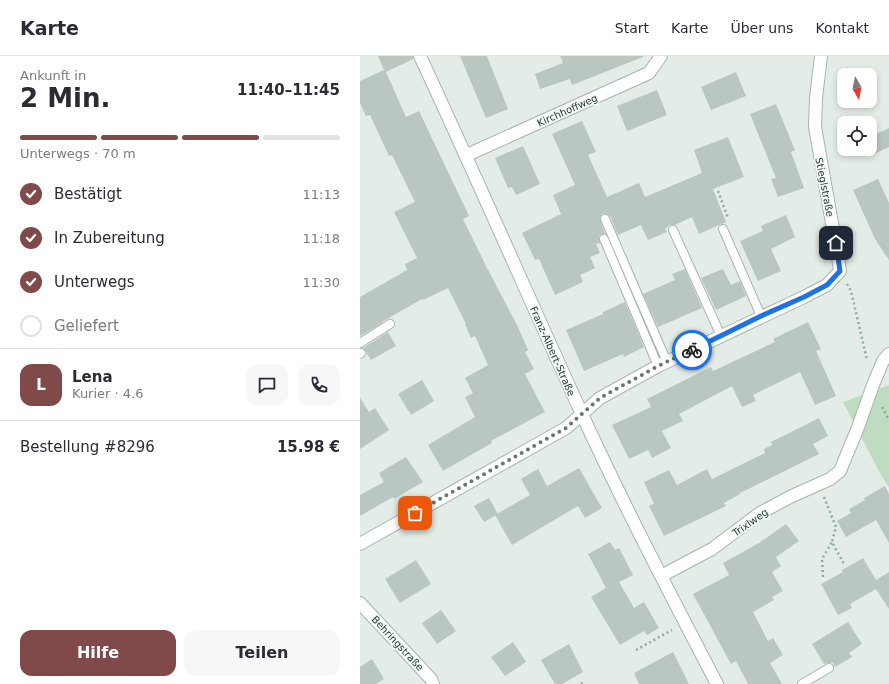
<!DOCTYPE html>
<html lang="de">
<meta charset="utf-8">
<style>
body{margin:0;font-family:"DejaVu Sans",sans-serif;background:#f7f7f7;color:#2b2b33;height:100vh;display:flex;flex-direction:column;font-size:15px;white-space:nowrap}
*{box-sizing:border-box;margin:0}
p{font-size:13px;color:#7c7c81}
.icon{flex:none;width:22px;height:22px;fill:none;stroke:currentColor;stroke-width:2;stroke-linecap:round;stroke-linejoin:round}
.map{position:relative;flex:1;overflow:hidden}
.drawer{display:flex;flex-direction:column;background:#fff;width:360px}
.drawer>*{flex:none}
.needle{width:26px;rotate:171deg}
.fabs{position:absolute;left:477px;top:12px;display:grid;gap:8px}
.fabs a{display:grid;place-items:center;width:40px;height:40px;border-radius:8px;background:#fff;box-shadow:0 2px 6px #0003;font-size:20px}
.pin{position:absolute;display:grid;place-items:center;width:34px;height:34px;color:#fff;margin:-17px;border-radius:8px;box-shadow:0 2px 6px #0006}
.courier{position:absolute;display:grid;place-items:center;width:40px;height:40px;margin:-20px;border:3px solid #1a73e8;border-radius:50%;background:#fff;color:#222;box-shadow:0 1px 5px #0007}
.summary em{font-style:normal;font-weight:700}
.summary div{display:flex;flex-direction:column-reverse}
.summary{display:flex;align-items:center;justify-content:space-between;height:68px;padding:0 20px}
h1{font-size:26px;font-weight:700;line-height:30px}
.bar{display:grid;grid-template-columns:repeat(4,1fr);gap:6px 4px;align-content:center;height:48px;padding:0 20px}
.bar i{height:5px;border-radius:3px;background:#e1e1e2}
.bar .current{background:#804a4a}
.bar p{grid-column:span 4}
.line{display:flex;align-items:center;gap:10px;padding:0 20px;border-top:1px solid #e1e1e2}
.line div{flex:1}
.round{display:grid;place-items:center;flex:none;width:42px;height:42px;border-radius:12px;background:#f7f7f7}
ol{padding:0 20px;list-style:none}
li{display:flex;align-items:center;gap:12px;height:44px}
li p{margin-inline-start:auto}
li .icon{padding:4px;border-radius:50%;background:#804a4a;color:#fff;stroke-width:4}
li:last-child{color:#7c7c81}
li i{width:22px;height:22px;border:2px solid #e1e1e2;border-radius:50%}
.action{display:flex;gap:8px;margin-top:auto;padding:8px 20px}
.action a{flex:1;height:46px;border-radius:12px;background:#804a4a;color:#fff;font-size:16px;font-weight:700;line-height:46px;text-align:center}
.action a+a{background:#f7f7f7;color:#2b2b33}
header{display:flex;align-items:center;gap:24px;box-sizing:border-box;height:56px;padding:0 20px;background:#fff;border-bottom:1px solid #e1e1e2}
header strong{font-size:19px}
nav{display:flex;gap:22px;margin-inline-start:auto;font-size:14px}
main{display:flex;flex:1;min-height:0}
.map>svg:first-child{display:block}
.green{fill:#bedcc2}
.building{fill:#b9c7c0}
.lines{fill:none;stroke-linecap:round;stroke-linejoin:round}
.service-casing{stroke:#a7b4ad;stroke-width:10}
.minor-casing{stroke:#a7b4ad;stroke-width:14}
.path{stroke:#86ae9b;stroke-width:2.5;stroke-dasharray:2 3;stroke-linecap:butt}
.service{stroke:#fff;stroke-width:8}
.minor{stroke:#fff;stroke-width:12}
.done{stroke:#677a71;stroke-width:4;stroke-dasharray:0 7.2}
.route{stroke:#1a73e8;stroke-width:5}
.labels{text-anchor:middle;stroke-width:3.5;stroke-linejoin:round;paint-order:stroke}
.street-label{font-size:10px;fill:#243d32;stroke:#f4f9f6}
</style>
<header>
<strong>Karte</strong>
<nav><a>Start</a><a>Karte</a><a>Über uns</a><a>Kontakt</a></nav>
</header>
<main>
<section class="drawer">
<div class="summary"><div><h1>2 Min.</h1><p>Ankunft in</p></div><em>11:40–11:45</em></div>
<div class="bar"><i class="current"></i><i class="current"></i><i class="current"></i><i></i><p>Unterwegs · 70 m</p></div>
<ol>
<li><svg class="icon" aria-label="check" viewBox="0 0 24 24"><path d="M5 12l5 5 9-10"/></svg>Bestätigt<p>11:13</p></li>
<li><svg class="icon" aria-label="check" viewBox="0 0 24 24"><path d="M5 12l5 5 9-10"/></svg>In Zubereitung<p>11:18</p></li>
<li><svg class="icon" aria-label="check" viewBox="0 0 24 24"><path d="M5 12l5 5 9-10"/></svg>Unterwegs<p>11:30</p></li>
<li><i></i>Geliefert</li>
</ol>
<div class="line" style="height:72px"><b class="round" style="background:#804a4a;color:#fff">L</b><div><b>Lena</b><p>Kurier · 4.6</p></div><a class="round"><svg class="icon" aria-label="chat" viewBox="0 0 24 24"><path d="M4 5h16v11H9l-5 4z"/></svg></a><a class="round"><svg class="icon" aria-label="phone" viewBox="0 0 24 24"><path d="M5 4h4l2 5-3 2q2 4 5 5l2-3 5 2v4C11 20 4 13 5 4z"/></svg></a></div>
<div class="line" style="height:52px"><div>Bestellung #8296</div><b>15.98 €</b></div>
<div class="action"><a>Hilfe</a><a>Teilen</a></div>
</section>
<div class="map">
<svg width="529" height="628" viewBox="0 0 529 628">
<rect width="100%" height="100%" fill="#e4ece7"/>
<path class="green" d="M529 329V431L521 419 483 346Z"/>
<path class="building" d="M18 0H53V3L26 16 46 61 59 55 109 160 103 163 127 212 158 271 168 294 165 296 174 313 165 318 185 356 131 385 132 387 83 415 68 389 115 361 105 341 113 337 105 322 128 309 115 280 111 282 105 268H106L88 232 63 244 62 243 22 266V267L0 280V241L47 214 45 208 57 202 34 156 55 146 32 99 29 100 10 59 6 60 0 47V25L24 14Z
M100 0H127L148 53 126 62Z
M200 0H283V1L212 29 210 23 180 33 175 18 203 7Z
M376 16 386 40 351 54 341 31Z
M297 34 307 59 267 75 257 50Z
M416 48 435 94 431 96 444 132 418 141 411 123 416 122 390 58Z
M222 65 236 96 228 99 247 141 279 127 285 141 342 117 334 94 368 81 384 121 353 133 366 166 339 178 332 161 315 169H310L305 173 307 176 288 184 281 169 258 179 250 160 246 158H242L240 163 245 178 240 179 239 183 240 187 236 188 240 197 230 201 235 212 220 219 223 226 195 239 179 203 175 204 162 177 201 158 193 139 215 129 192 78Z
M529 72V91L510 100V81Z
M163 90 180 128 156 139 152 131 148 132 135 102Z
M518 123 529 147V204L515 183 493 134Z
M426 159 435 181 411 193 421 215 398 225 380 185 403 175 401 170Z
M325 213 342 252 298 271 283 238 315 224 312 218Z
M363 213 371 229 380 225 386 240 356 254 341 222Z
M265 246 284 291 264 301 263 298 224 315 206 274 243 258V256Z
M448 266 461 293 456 295 476 340 455 349 440 316 393 339 396 345 382 351 372 330 319 358 323 365 302 375 311 392 292 402 288 394 269 403 252 369 291 351 287 343 351 311 353 315 415 286 413 283Z
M28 276 36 290 11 304 3 292Z
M62 324 74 345 51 359 38 338Z
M0 342 9 356 15 352 29 374 0 393Z
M459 362 468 380 453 388 459 398 380 437V438L364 447 366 450 304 480 289 450 294 448 284 426 309 414 317 429 347 413 352 423 405 397 404 393 412 389 411 386Z
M46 401 63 426 34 443 33 441 0 460V439L24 426 19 417Z
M219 412 242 452 225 462 218 450 152 489 135 459 170 439 161 423 178 413 187 430Z
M525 430 529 438V487L516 464 486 481 477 465 491 457 489 453 505 444 504 442Z
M129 442 138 458 124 466 114 450Z
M426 468 439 485 416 501 421 510 412 516 423 535 412 541 414 544 393 556 408 585 413 582 423 599 410 607 422 628H388L376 605 371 608 333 538 369 519 363 507 399 487Z
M250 486 255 494 259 492 273 519 259 526 274 552 284 546 299 572 287 579 284 575 260 589 231 541 246 532 228 498Z
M503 502 516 524 529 516V553L516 533 490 548 492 552 478 559 461 528 483 516 482 514Z
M56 504 71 528 40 547 25 523Z
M81 554 96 575 77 588 62 567Z
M488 566 502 588 489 597 492 601 475 611 473 607H469L464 608 452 588Z
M153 586 166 606 145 620 131 601Z
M209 588 223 616 202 628H195L181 604Z
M313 596 329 628H279L274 617Z
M12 603 24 623 16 628H0V611Z"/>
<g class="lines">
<g class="service-casing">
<path id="service" d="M245 163 307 306
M363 173 401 260
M313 174 361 280
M244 183 298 310
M0 287 30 268
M0 298 1 297
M442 628 469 612"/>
</g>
<g class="minor-casing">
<path id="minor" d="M60 0C115 118 167 238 221 356 263 448 310 538 357 628
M107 99 289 17 301 0
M0 488 206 372 240 342 298 310 444 241 467 229 480 215 478 201 455 71 456 42 461 0
M301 520 352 493 400 457 432 440 470 423 480 415 497 374 513 329 523 305 529 298
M0 547 71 623 73 628"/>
</g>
<path class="path" d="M358 135 368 162
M487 228 491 235 507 304
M522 351 529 364
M464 441 476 471 472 486 484 508
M463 521 462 503 472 486
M276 594 312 574
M221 628 225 625"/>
<use href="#service" class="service"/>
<use href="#minor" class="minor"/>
</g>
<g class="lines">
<path class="done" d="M55 457 206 372 240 342 298 310 332 294"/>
<path class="route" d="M332 294 401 260 444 241 467 229 480 215 476 187"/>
</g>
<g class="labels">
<g class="street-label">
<text transform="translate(207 54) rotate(-24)" y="4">Kirchhoffweg</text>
<text transform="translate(465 131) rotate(79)" y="4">Stieglstraße</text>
<text transform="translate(193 295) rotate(66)" y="4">Franz-Albert-Straße</text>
<text transform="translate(390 466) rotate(-35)" y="4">Trixlweg</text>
<text transform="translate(38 587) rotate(47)" y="4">Behringstraße</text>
</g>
</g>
</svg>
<div class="fabs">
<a><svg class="needle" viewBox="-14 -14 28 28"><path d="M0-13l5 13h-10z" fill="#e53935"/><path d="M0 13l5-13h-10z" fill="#7c7c81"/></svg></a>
<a><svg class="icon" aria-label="locate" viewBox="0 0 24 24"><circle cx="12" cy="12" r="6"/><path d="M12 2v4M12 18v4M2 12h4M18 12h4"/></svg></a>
</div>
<div class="pin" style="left:55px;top:457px;background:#ea580c"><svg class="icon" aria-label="bag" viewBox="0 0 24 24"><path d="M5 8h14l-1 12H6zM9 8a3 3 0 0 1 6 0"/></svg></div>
<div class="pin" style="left:476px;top:187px;background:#1f2937"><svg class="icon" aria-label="home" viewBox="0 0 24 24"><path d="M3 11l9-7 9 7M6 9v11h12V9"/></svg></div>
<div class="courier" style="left:332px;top:294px"><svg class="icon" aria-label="bike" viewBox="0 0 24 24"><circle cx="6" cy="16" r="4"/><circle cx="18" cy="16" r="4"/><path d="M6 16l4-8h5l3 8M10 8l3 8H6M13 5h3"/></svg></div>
</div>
</main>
